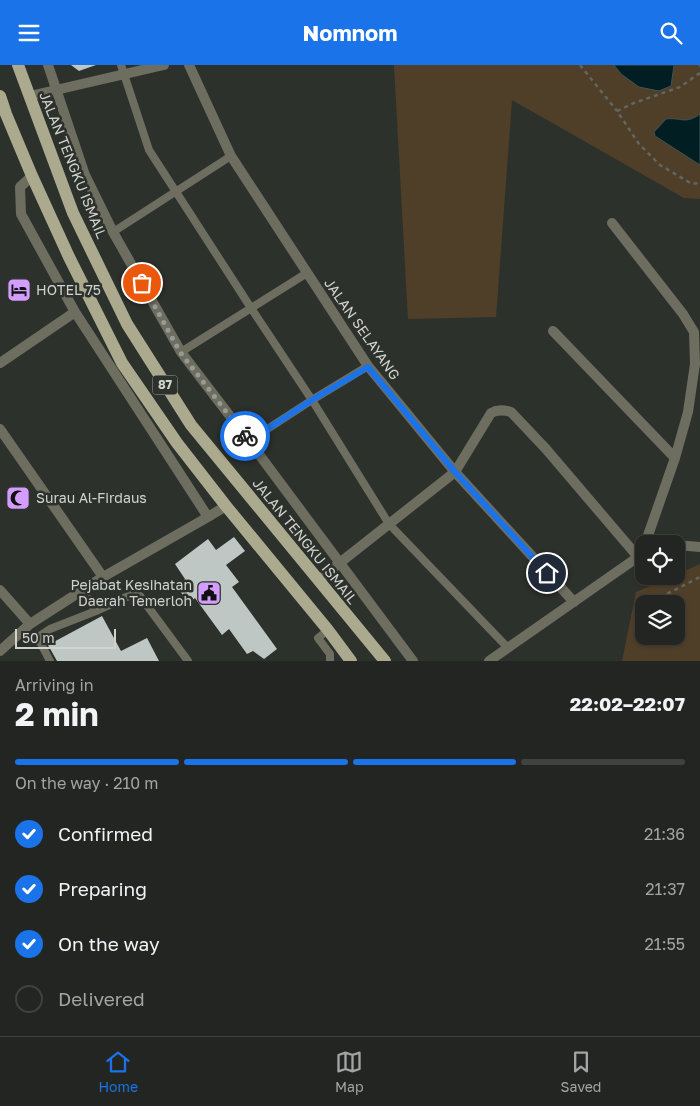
<!DOCTYPE html>
<meta charset="utf-8">
<style>
body{margin:0;font-family:"Golos Text",sans-serif;background:#2e312e;color:#f1f3f6;height:100vh;display:flex;flex-direction:column;font-size:19px;white-space:nowrap}
*{box-sizing:border-box;margin:0}
p{font-size:16px;color:#a2a5a5}
.icon{flex:none;width:28px;height:28px;fill:none;stroke:currentColor;stroke-width:2;stroke-linecap:round;stroke-linejoin:round}
.map{position:relative;height:596px;overflow:hidden}
.side{display:flex;flex-direction:column;background:#222521;flex:1}
.side>*{flex:none}
.tools{position:absolute;left:635px;top:470px;display:grid;gap:10px}
.tools a{display:grid;place-items:center;width:50px;height:50px;border-radius:10px;background:#222521;box-shadow:0 1px 4px #0004,0 0 0 1px #3f423f;font-size:25px}
.scale{position:absolute;left:15px;bottom:12px;width:101px;box-sizing:border-box;padding-left:5px;border:2px solid #d1d3d0;border-top:0;font-size:14px;line-height:18px;white-space:nowrap;color:#d1d3d0;-webkit-text-stroke:4px #2d312c;paint-order:stroke}
.pin{position:absolute;display:grid;place-items:center;width:42px;height:42px;color:#fff;margin:-21px;border:2px solid #fff;border-radius:50%;box-shadow:0 1px 5px #0007}
.courier{position:absolute;display:grid;place-items:center;width:50px;height:50px;margin:-25px;border:4px solid #1a73e8;border-radius:50%;background:#fff;color:#222;box-shadow:0 1px 6px #0007}
.headline em{font-style:normal;font-weight:700}
.headline div{display:flex;flex-direction:column-reverse}
.headline{display:flex;align-items:center;justify-content:space-between;height:85px;padding:0 15px}
h1{font-size:32px;font-weight:700;line-height:38px}
.bar{display:grid;grid-template-columns:repeat(4,1fr);gap:8px 5px;align-content:center;height:60px;padding:0 15px}
.bar i{height:6px;border-radius:4px;background:#3f423f}
.bar .active{background:#1a73e8}
.bar p{grid-column:span 4}
ol{padding:0 15px;list-style:none}
li{display:flex;align-items:center;gap:15px;height:55px}
li p{margin-inline-start:auto}
li .icon{padding:5px;border-radius:50%;background:#1a73e8;color:#fff;stroke-width:4}
li:last-child{color:#a2a5a5}
li i{width:28px;height:28px;border:2px solid #3f423f;border-radius:50%}
header{display:flex;justify-content:space-between;align-items:center;height:65px;padding:0 15px;background:#1a73e8;color:#fff;font-size:22px;font-weight:700}
.tab-bar{display:flex;justify-content:space-around;align-items:center;height:70px;border-top:1px solid #3f423f;background:#222521;font-size:14px;color:#a2a5a5}
.tab-bar a{display:grid;justify-items:center;gap:2px}
.tab-bar .active{color:#1a73e8}
.map>svg:first-child{display:block}
.green{fill:#503f28;fill-rule:evenodd}
.water{fill:#011e22;stroke:#3f5456}
.building{fill:#bec7c4}
.lines{fill:none;stroke-linecap:round;stroke-linejoin:round}
.path{stroke:#626661;stroke-width:2.5;stroke-dasharray:4 4;stroke-linecap:butt}
.service{stroke:#6d6d60;stroke-width:8}
.minor{stroke:#6d6d60;stroke-width:10}
.primary{stroke:#abaa8e;stroke-width:12}
.done{stroke:#989a97;stroke-width:5;stroke-dasharray:0 9}
.route{stroke:#1a73e8;stroke-width:6}
.labels{text-anchor:middle;stroke-width:5;stroke-linejoin:round;paint-order:stroke}
.shield{fill:#2d312c;stroke:#a0a29f;stroke-width:1}
.shield-label{font-size:12px;font-weight:bold;fill:#d1d3d0}
.street-label{font-size:14px;fill:#d1d3d0;stroke:#2d312c}
.poi-label{font-size:14px;fill:#d1d3d0;stroke:#2d312c;text-anchor:start}
</style>
<header><svg class="icon" aria-label="menu" viewBox="0 0 24 24"><path d="M4 6h16M4 12h16M4 18h16"/></svg>Nomnom<svg class="icon" aria-label="search" viewBox="0 0 24 24"><circle cx="10" cy="10" r="6"/><path d="M15 15l6 6"/></svg></header>
<div class="map">
<svg width="700" height="596" viewBox="0 0 700 596">
<rect width="100%" height="100%" fill="#2d312c"/>
<path class="green" d="M394 0H700V134L684 133 512 35 496 252 408 254Z
M700 499V596H622L636 527 673 511H676V510ZM644 539H676V571H644Z"/>
<path class="water" d="M614 0H674L671 21 659 26 639 22 621 9Z
M700 49V100L655 71 654 67 666 54C681 52 685 60 700 49Z"/>
<path class="building" d="M71 0H96L79 6Z
M234 472 245 486 226 500 239 517 232 522 277 584 264 594 253 586 247 589 229 564 222 570 195 533 189 538 176 521 185 514 175 499 208 474 216 485Z
M102 551 121 586 147 573 159 596H57L48 580Z"/>
<g class="lines">
<path class="path" d="M580 0 617 46
M699 0 700 1
M700 8 680 22 634 38 617 46 639 79 660 100 692 119 700 118
M653 536 700 512"/>
<path class="service" d="M121 0 149 85 251 243 312 335 389 459 508 583
M113 167 231 91
M181 287 307 208
M249 376 312 335 368 301
M83 525 96 546 133 529 140 531 188 596
M328 565 318 573 330 589V596
M50 596 40 577 41 570 50 564 96 546"/>
<path class="minor" d="M48 0 85 110 113 167 181 287 249 376 413 596
M189 0 231 91 368 301 455 407 574 537
M30 31 164 0
M32 111 20 122 21 149 75 247 208 452
M612 158 683 249 694 267 695 299 688 347 675 393 645 479
M553 266 675 393
M0 298 75 247
M0 364 103 512
M647 477 666 479
M676 480 700 482
M318 515 455 407 491 348C498 344 504 345 511 347L546 384 638 492
M0 525 30 559
M0 586 30 559 103 512 208 452 226 441
M489 596 638 492 644 482"/>
<path class="primary" d="M18 0 73 148 127 259 191 360 385 596
M0 31 6 49 32 111 69 192 122 298 177 378 226 441 328 565 351 596"/>
</g>
<g class="lines">
<path class="done" d="M142 218 180 287 245 371"/>
<path class="route" d="M245 371 249 376 312 335 368 302 455 407 547 508"/>
</g>
<defs>
<g id="hotel-square" transform="scale(1.25)"><rect x="-9" y="-9" width="18" height="18" rx="4" fill="#d29dfd" stroke="#2d312c"/><path d="M-6-4.5h1.5V1H6V5H4.5V3h-9V5H-6ZM-4 0a1.8 1.8 0 1 1 3.6 0ZM.5 0V-2.5h3Q6-2.5 6 0Z" fill="#111"/></g>
<g id="mosque-square" transform="scale(1.25)"><rect x="-9" y="-9" width="18" height="18" rx="4" fill="#d29dfd" stroke="#2d312c"/><path d="M3.5-4.9A6 6 0 1 0 3.5 4.9A5 5 0 1 1 3.5-4.9Z" fill="#111"/></g>
<g id="civic-square" transform="scale(1.25)"><rect x="-9" y="-9" width="18" height="18" rx="4" fill="#d29dfd" stroke="#2d312c"/><path d="M-.6-6.5H3V-4.5H.6V-3L4-1V1h2V6H-6V1h2V-1L-.6-3ZM-1.2 2.5V6h2.4V2.5Z" fill="#111"/></g>
</defs>
<g fill-rule="evenodd">
<use href="#hotel-square" x="19" y="225"/>
<use href="#mosque-square" x="18" y="433"/>
<use href="#civic-square" x="209" y="528"/>
</g>
<g class="labels">
<rect class="shield" x="152.5" y="310.5" width="25" height="19" rx="4"/>
<g class="shield-label">
<text x="165" y="324">87</text>
</g>
<g class="street-label">
<text transform="translate(73 100) rotate(68)" y="5">JALAN TENGKU ISMAIL</text>
<text transform="translate(362 264) rotate(55)" y="5">JALAN SELAYANG</text>
<text transform="translate(305 476) rotate(51)" y="5">JALAN TENGKU ISMAIL</text>
</g>
<g class="poi-label">
<text x="36" y="230">HOTEL 75</text>
<text x="36" y="438">Surau Al-Firdaus</text>
<text x="192" y="525" text-anchor="end">Pejabat Kesihatan<tspan x="192" dy="16">Daerah Temerloh</tspan></text>
</g>
</g>
</svg>
<div class="tools">
<a><svg class="icon" aria-label="locate" viewBox="0 0 24 24"><circle cx="12" cy="12" r="6"/><path d="M12 2v4M12 18v4M2 12h4M18 12h4"/></svg></a>
<a><svg class="icon" aria-label="layers" viewBox="0 0 24 24"><path d="M12 4l9 5-9 5-9-5zM3 14l9 5 9-5"/></svg></a>
</div>
<div class="scale">50 m</div>
<div class="pin" style="left:142px;top:218px;background:#ea580c"><svg class="icon" aria-label="bag" viewBox="0 0 24 24"><path d="M5 8h14l-1 12H6zM9 8a3 3 0 0 1 6 0"/></svg></div>
<div class="pin" style="left:547px;top:508px;background:#1f2937"><svg class="icon" aria-label="home" viewBox="0 0 24 24"><path d="M3 11l9-7 9 7M6 9v11h12V9"/></svg></div>
<div class="courier" style="left:245px;top:371px"><svg class="icon" aria-label="bike" viewBox="0 0 24 24"><circle cx="6" cy="16" r="4"/><circle cx="18" cy="16" r="4"/><path d="M6 16l4-8h5l3 8M10 8l3 8H6M13 5h3"/></svg></div>
</div>
<section class="side">
<div class="headline"><div><h1>2 min</h1><p>Arriving in</p></div><em>22:02–22:07</em></div>
<div class="bar"><i class="active"></i><i class="active"></i><i class="active"></i><i></i><p>On the way · 210 m</p></div>
<ol>
<li><svg class="icon" aria-label="check" viewBox="0 0 24 24"><path d="M5 12l5 5 9-10"/></svg>Confirmed<p>21:36</p></li>
<li><svg class="icon" aria-label="check" viewBox="0 0 24 24"><path d="M5 12l5 5 9-10"/></svg>Preparing<p>21:37</p></li>
<li><svg class="icon" aria-label="check" viewBox="0 0 24 24"><path d="M5 12l5 5 9-10"/></svg>On the way<p>21:55</p></li>
<li><i></i>Delivered</li>
</ol>
</section>
<nav class="tab-bar">
<a class="active"><svg class="icon" aria-label="home" viewBox="0 0 24 24"><path d="M3 11l9-7 9 7M6 9v11h12V9"/></svg>Home</a>
<a><svg class="icon" aria-label="map" viewBox="0 0 24 24"><path d="M3 6l6-2 6 2 6-2v14l-6 2-6-2-6 2zM9 4v14M15 6v14"/></svg>Map</a>
<a><svg class="icon" aria-label="saved" viewBox="0 0 24 24"><path d="M7 4h10v16l-5-4-5 4z"/></svg>Saved</a>
</nav>
